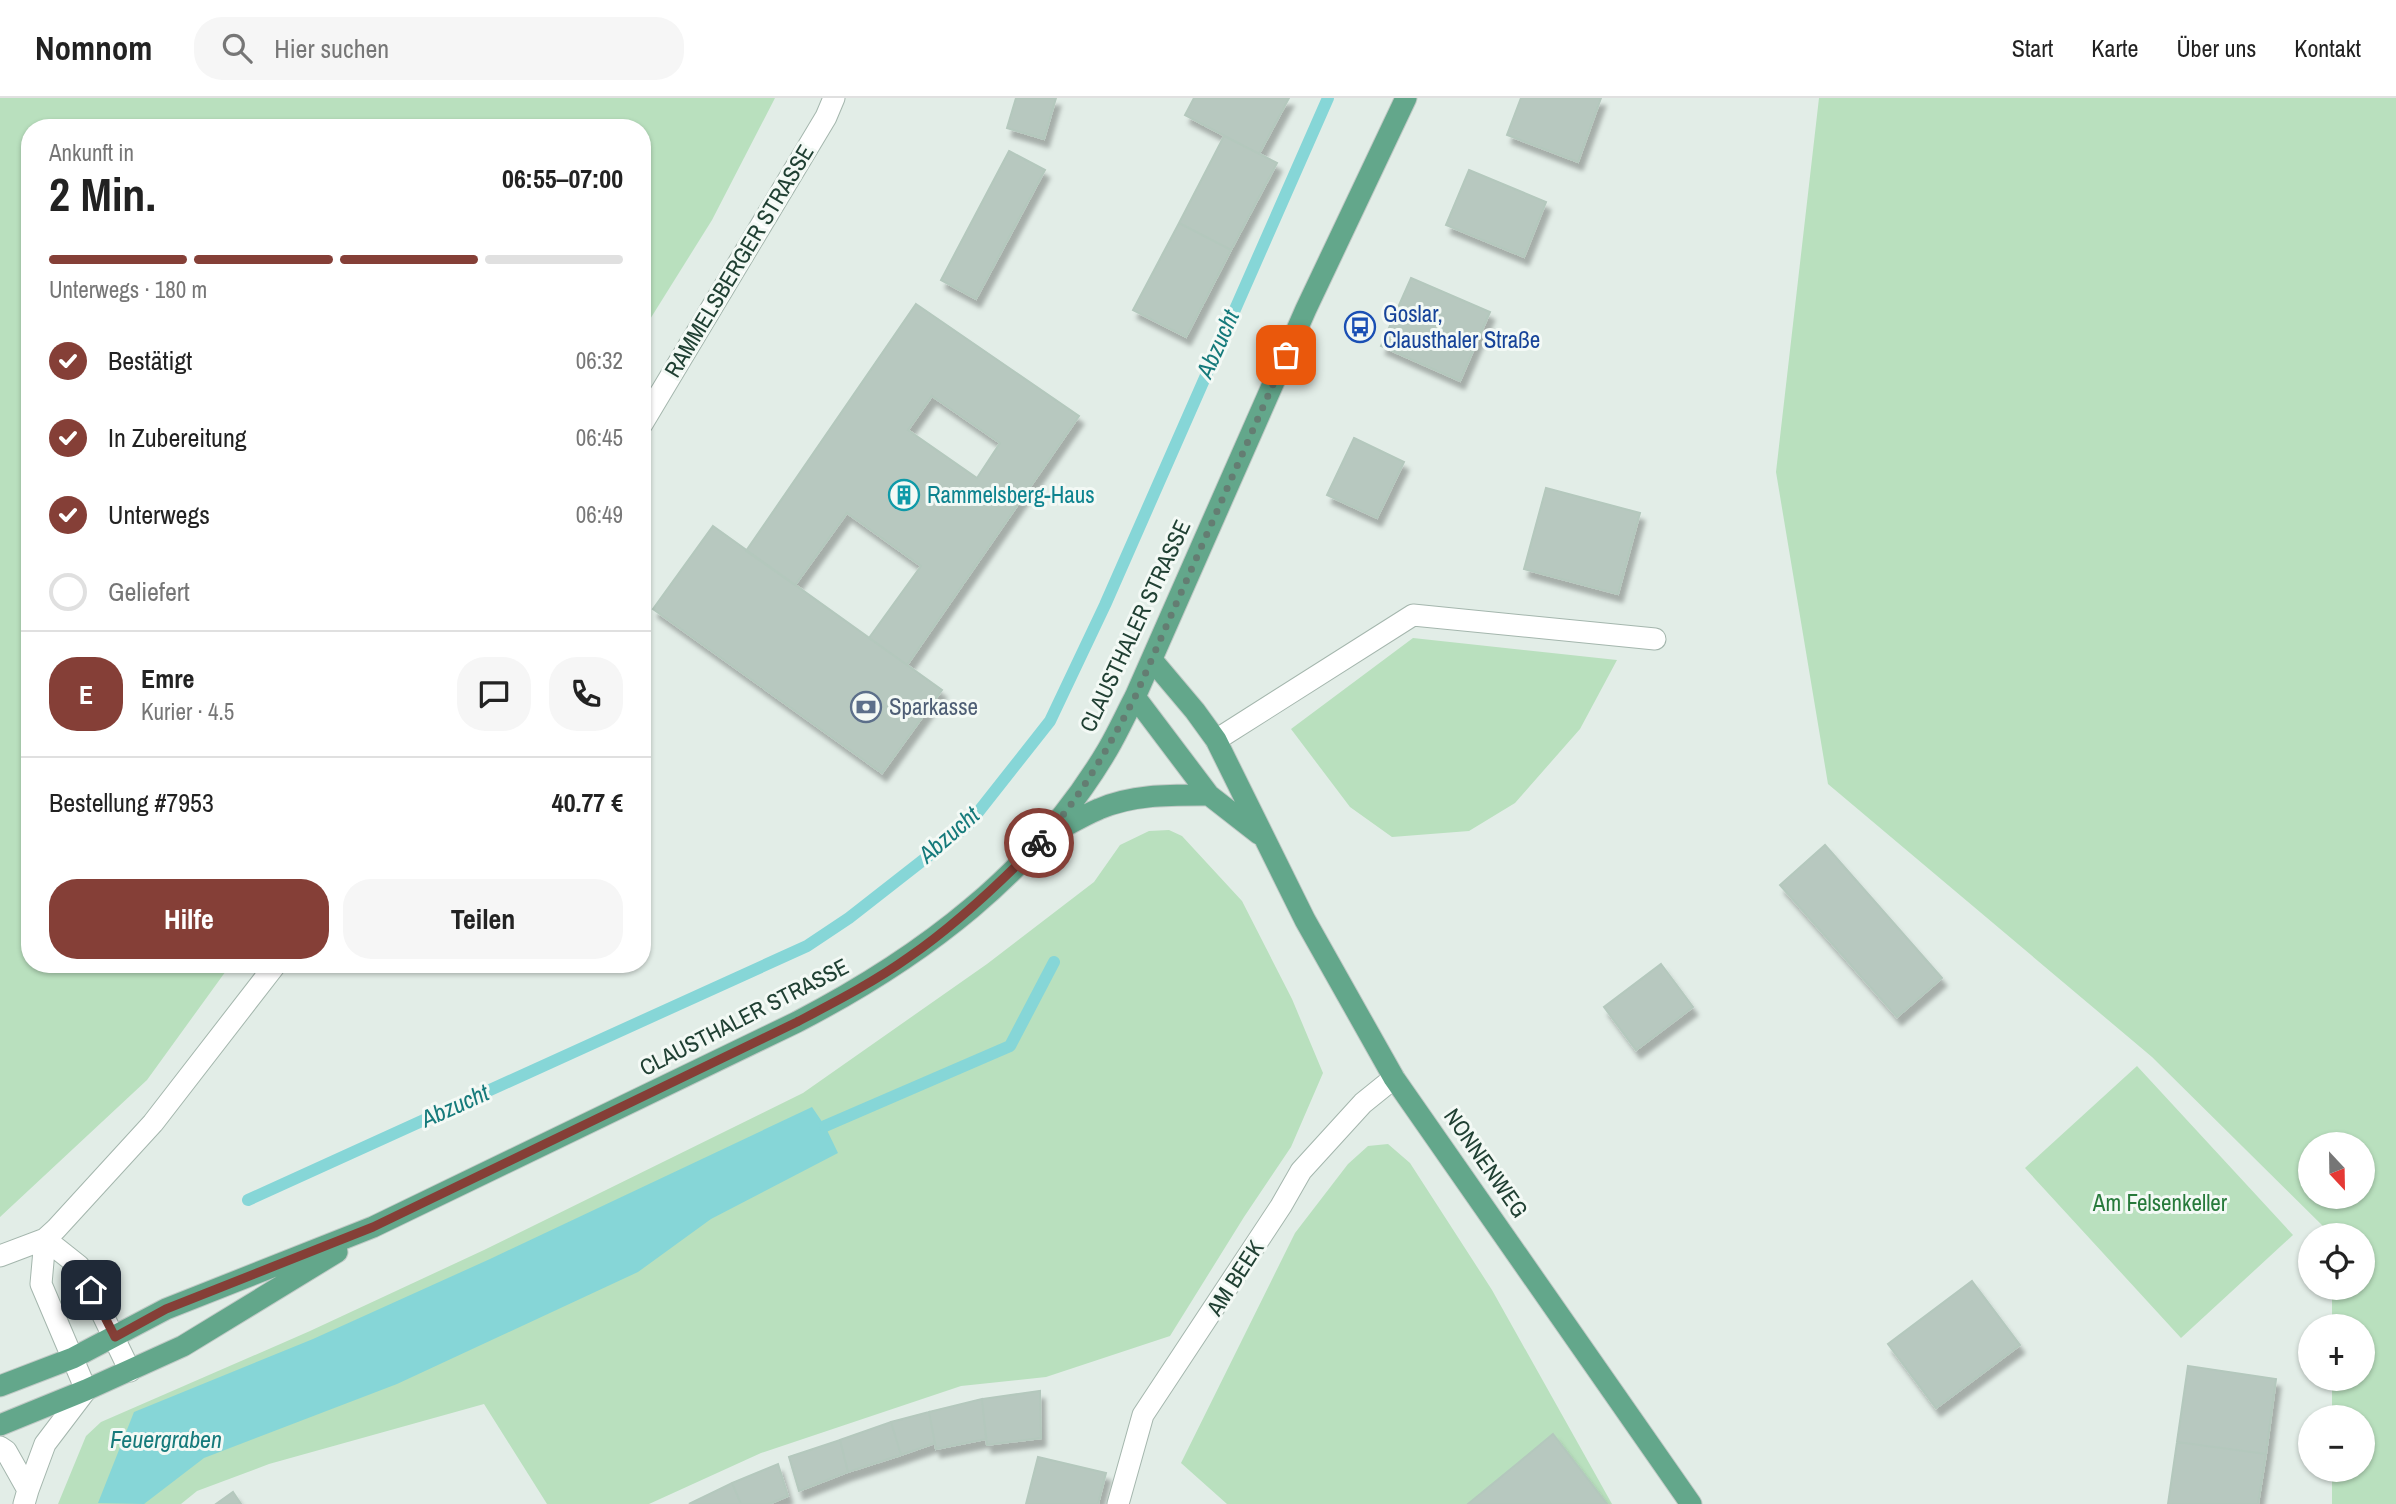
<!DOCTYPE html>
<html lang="de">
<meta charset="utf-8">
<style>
body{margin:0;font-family:"Archivo Narrow",sans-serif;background:#f6f6f6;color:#222;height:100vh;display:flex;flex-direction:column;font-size:26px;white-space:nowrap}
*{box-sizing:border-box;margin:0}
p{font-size:23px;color:#767676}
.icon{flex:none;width:38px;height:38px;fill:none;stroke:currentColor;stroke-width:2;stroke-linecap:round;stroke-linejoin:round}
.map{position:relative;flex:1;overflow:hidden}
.panel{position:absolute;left:21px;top:21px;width:630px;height:854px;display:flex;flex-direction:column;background:#fff;border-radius:28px;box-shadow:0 2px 5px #0004}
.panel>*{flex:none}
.needle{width:46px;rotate:158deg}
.tools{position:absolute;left:2298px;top:1034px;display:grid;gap:14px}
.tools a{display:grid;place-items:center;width:77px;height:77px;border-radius:50%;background:#fff;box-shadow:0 2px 5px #0004;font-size:35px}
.pin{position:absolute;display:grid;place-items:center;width:60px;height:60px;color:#fff;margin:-30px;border-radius:14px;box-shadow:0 4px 10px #0006}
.courier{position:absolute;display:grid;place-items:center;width:70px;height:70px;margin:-35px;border:5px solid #853f37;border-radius:50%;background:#fff;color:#222;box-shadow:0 2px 9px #0007}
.head em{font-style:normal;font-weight:700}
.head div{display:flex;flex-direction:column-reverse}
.head{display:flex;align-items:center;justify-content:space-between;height:119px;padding:0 28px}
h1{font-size:46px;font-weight:700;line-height:52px}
.bar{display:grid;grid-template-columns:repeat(4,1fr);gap:10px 7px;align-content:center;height:84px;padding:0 28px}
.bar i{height:9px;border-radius:5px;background:#e0e0e0}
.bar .active{background:#853f37}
.bar p{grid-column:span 4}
.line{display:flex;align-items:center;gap:18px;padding:0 28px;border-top:2px solid #e0e0e0}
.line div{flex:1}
.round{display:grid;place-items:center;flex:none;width:74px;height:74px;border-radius:28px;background:#f6f6f6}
ol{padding:0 28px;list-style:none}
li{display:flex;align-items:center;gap:21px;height:77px}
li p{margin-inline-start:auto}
li .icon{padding:7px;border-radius:50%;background:#853f37;color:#fff;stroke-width:4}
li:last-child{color:#767676}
li i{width:38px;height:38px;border:4px solid #e0e0e0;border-radius:50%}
.action{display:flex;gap:14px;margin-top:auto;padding:14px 28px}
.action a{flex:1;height:80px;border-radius:28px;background:#853f37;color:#fff;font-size:28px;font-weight:700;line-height:80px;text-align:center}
.action a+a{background:#f6f6f6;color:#222}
header{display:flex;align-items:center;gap:42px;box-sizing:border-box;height:98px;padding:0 35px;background:#fff;border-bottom:2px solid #e0e0e0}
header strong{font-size:33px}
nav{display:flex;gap:38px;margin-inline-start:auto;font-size:24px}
.search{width:490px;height:63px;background:#f6f6f6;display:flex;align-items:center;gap:18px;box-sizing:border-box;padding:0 24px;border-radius:28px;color:#767676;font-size:26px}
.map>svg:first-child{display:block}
.green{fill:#b9e0be;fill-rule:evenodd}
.water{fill:#86d6d7}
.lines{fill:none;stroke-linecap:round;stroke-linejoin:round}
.stream{stroke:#86d6d7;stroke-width:12}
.building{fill:#b7c8bf;stroke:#b4c8bd;stroke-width:2;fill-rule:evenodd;filter:url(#shadow)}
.lane-casing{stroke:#a4b6ad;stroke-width:23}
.street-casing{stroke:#a4b6ad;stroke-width:23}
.primary-casing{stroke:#c1cac6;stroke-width:23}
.lane{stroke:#fff;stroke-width:21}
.street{stroke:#fff;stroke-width:21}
.primary{stroke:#63a78b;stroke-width:21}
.done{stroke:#647d72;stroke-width:7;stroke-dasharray:0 12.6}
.route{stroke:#853f37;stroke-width:9}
.labels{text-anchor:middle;stroke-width:6;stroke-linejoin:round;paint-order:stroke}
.street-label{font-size:23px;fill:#204033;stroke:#f3f9f5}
.transit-label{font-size:23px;fill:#164399;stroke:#f3f9f5;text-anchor:start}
.culture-label{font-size:23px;fill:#0d838f;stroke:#f3f9f5;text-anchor:start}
.service-label{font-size:23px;fill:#4e5e75;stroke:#f3f9f5;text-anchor:start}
.park-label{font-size:23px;fill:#277a3b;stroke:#f3f9f5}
.water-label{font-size:24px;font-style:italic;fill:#157a7b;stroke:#f3f9f5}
</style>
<header>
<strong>Nomnom</strong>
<div class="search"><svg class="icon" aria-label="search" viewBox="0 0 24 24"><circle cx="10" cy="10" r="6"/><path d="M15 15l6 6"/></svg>Hier suchen</div>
<nav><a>Start</a><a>Karte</a><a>Über uns</a><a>Kontakt</a></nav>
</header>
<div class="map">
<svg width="2396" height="1406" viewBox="0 0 2396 1406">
<defs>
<filter id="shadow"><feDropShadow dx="4.5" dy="8" stdDeviation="2" flood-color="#0004"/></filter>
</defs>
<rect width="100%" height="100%" fill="#e2ede7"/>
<path class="green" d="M0 0H775L712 122 642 234V30H30V866H231L147 982 0 1119Z
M1819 0H2396V1406H2332V1372H2362V1320L2332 1319V1281H2362V1228H2332V1190H2362V1138L2332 1137 2152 959 1828 686 1776 374ZM2362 1046V1099H2310V1046Z
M1413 540 1617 562 1580 631 1515 705 1469 733 1392 739 1350 709 1291 631Z
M1169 732 1182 738 1242 803 1292 901 1323 975 1291 1049 1244 1119 1170 1238 1046 1279 961 1288 761 1355 649 1406H547L484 1306 269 1366 197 1393 181 1406H58L86 1338 101 1324 310 1233 484 1152 803 995 987 866 1094 784 1120 747 1149 733Z
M2137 968 2293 1137 2181 1240 2025 1070Z
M1388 1046 1410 1065 1492 1192 1612 1406H1227L1181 1365 1295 1135 1348 1066 1368 1048Z"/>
<path class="water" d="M812 1009 825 1028 838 1055 711 1121 638 1174 397 1286 204 1360 144 1406 98 1405 134 1314 313 1241 490 1161Z"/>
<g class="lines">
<path class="stream" d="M825 1028 1010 948 1054 864
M248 1102 807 848 849 820 968 727 1050 623 1105 507 1328 0"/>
</g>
<path class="building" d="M1016 0H1056L1044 41 1007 30Z
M1194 0H1289L1259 56 1185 17Z
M1521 0H1601L1578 64 1507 37Z
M1224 38 1277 65 1231 152 1179 125Z
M1009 53 1045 72 976 201 941 182Z
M1469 72 1546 104 1524 159 1446 127Z
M1179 125 1231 152 1186 239 1133 212Z
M1411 180 1490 214 1460 283 1381 248Z
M916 206 1079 318 907 567 869 540 921 468 847 415 795 487 746 453ZM932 298 1000 345 977 380 908 332Z
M1354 340 1404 364 1377 420 1327 397Z
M1546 390 1640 415 1618 496 1524 471Z
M713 428 942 592 882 675 653 511Z
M1825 747 1942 880 1897 919 1780 787Z
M1661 866 1693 909 1636 952 1604 909Z
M1972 1183 2020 1247 1936 1310 1888 1246Z
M2188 1268 2276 1281 2266 1356 2177 1344Z
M1040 1293 1041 1340 987 1347 982 1301Z
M982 1301 986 1341 936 1351 929 1314Z
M929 1314 935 1345 901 1357 891 1324Z
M891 1324 901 1357 848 1374 840 1342Z
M1553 1336 1607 1406H1468L1518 1365Z
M840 1342 848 1374 799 1393 789 1359Z
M2177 1344 2266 1356 2258 1406H2168Z
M1038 1359 1106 1375 1098 1406H1026Z
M778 1366 788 1398 769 1406H741L732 1385Z
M732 1385 741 1406H689Z
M233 1394 241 1406H216Z"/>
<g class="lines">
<g class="lane-casing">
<path id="lane" d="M1216 642 1413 517 1655 541"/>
</g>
<g class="street-casing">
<path id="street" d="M642 326 826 19 834 0
M45 1141 79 1168 130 1273
M0 1158 45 1141 56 1131 153 1025 276 866
M0 1349 6 1353 28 1392 24 1406
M28 1392 45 1346 86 1292 41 1186 45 1141
M1118 1406 1143 1317 1281 1108 1301 1073 1363 1005 1394 980"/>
</g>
<g class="primary-casing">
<path id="primary" d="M1152 562 1195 613 1216 642 1305 822 1394 980 1691 1406
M1135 599 1209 697 1259 736
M1049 737C1066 728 1082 718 1099 711 1133 696 1172 697 1209 697
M0 1288 73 1260 166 1211 373 1129 797 924C922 859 1035 775 1108 651 1118 634 1126 616 1135 599L1306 211 1406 0
M0 1327 86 1292 183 1248 337 1154"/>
</g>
<use href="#lane" class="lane"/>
<use href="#street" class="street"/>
<use href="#primary" class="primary"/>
</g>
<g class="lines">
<path class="done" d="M1039 745C1079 703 1108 650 1135 599L1286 257"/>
<path class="route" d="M91 1192 115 1239 166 1211 373 1129 797 924C835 904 874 884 909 859 957 826 999 786 1039 745"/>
</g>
<defs>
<g id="bus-ring" transform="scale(1.575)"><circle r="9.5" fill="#f3f9f5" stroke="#1a4fb4" stroke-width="1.5"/><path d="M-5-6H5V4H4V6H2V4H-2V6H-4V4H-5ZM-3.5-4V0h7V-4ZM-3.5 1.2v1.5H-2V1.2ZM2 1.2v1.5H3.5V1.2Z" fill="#1a4fb4"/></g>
<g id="building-ring" transform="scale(1.575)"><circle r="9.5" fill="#f3f9f5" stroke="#0f9aa8" stroke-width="1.5"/><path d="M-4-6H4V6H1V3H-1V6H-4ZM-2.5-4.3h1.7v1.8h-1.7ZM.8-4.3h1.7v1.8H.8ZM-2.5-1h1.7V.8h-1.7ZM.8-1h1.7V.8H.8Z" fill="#0f9aa8"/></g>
<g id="bank-ring" transform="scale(1.575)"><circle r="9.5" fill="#f3f9f5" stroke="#5c6f8a" stroke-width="1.5"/><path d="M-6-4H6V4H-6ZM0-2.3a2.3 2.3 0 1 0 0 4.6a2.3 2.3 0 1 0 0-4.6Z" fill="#5c6f8a"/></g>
</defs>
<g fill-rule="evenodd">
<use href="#bus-ring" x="1360" y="229"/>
<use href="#building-ring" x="904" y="397"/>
<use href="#bank-ring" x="866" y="609"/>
</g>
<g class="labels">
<g class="street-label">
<text transform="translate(739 163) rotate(-59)" y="8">RAMMELSBERGER STRASSE</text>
<text transform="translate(1135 528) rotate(-65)" y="8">CLAUSTHALER STRASSE</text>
<text transform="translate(744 919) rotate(-27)" y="8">CLAUSTHALER STRASSE</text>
<text transform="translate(1486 1065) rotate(55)" y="8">NONNENWEG</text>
<text transform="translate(1235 1180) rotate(-57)" y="8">AM BEEK</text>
</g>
<g class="transit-label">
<text x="1383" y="224">Goslar,<tspan x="1383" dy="26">Clausthaler Straße</tspan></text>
</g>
<g class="culture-label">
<text x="927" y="405">Rammelsberg-Haus</text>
</g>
<g class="service-label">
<text x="889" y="617">Sparkasse</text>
</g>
<g class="park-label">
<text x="2160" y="1113">Am Felsenkeller</text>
</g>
<g class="water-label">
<text transform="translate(1218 246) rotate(-66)" y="8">Abzucht</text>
<text transform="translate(949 737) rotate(-41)" y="8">Abzucht</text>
<text transform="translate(455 1008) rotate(-24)" y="8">Abzucht</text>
<text x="166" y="1350">Feuergraben</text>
</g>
</g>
</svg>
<div class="tools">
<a><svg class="needle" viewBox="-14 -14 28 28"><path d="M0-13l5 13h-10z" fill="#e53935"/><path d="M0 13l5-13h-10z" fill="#767676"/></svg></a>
<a><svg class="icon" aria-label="locate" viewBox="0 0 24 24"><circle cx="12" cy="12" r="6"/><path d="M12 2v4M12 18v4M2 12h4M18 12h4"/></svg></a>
<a>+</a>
<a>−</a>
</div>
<div class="pin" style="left:1286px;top:257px;background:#ea580c"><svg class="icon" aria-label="bag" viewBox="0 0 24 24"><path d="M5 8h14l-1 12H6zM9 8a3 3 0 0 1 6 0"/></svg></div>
<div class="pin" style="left:91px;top:1192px;background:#1f2937"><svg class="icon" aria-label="home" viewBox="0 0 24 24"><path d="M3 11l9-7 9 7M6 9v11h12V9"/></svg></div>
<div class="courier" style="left:1039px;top:745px"><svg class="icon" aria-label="bike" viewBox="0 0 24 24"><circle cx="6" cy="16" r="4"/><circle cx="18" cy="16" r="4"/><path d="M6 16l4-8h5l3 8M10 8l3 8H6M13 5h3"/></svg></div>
<section class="panel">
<div class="head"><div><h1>2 Min.</h1><p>Ankunft in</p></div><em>06:55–07:00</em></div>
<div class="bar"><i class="active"></i><i class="active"></i><i class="active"></i><i></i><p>Unterwegs · 180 m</p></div>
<ol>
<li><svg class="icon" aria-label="check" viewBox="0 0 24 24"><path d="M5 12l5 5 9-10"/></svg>Bestätigt<p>06:32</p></li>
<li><svg class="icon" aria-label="check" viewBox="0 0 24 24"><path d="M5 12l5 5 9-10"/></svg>In Zubereitung<p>06:45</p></li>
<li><svg class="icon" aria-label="check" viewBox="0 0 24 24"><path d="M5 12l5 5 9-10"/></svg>Unterwegs<p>06:49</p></li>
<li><i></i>Geliefert</li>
</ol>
<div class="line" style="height:126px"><b class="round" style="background:#853f37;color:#fff">E</b><div><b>Emre</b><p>Kurier · 4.5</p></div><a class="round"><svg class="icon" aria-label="chat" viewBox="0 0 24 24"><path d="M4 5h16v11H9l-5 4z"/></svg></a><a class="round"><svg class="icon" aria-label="phone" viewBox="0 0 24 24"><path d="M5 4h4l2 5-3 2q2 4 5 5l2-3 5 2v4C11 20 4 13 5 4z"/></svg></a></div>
<div class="line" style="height:91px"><div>Bestellung #7953</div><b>40.77 €</b></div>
<div class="action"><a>Hilfe</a><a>Teilen</a></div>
</section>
</div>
